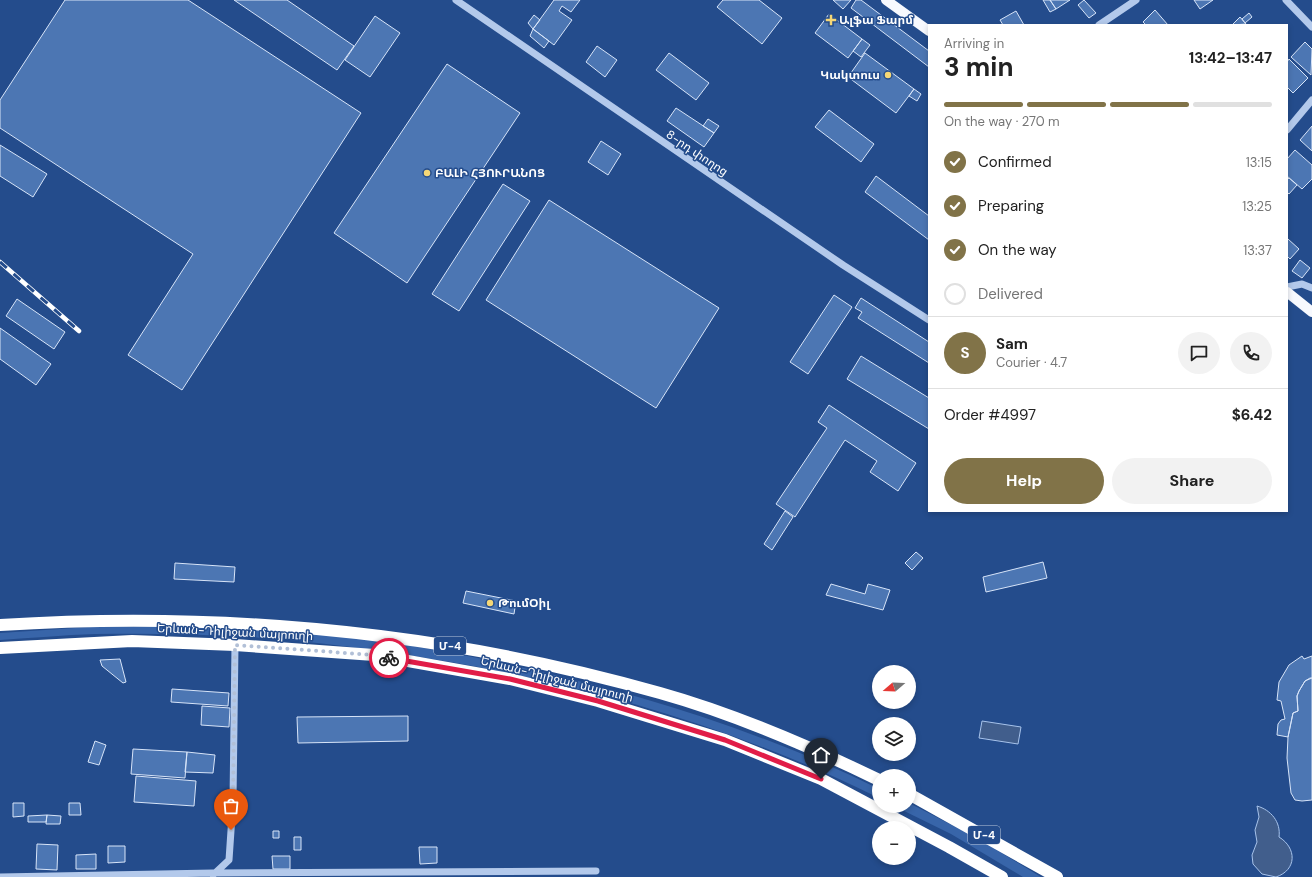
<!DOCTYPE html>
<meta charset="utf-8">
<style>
body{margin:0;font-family:"DM Sans","Noto Sans Armenian",sans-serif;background:#f2f2f2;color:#222;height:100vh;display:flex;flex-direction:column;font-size:15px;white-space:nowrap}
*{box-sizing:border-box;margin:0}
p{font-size:13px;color:#767676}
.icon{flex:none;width:22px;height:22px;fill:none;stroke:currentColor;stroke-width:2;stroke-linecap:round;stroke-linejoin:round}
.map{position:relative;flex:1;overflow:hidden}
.side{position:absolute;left:928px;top:24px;width:360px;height:488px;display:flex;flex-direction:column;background:#fff;border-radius:0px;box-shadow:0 2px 6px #0003}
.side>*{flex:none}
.needle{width:26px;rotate:251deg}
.controls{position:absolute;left:872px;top:665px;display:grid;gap:8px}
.controls a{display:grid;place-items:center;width:44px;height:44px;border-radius:50%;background:#fff;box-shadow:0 2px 6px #0003;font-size:20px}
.pin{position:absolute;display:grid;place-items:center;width:34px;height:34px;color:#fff;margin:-41px -17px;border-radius:50% 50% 50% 0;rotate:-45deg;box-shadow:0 0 4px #0007}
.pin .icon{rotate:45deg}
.courier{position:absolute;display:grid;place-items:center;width:40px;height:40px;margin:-20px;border:3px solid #e11d48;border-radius:50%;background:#fff;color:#222;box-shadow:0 1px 5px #0007}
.overview em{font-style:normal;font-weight:700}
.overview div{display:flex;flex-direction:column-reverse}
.overview{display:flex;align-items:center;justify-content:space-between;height:68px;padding:0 16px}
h1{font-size:26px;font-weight:700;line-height:30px}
.bar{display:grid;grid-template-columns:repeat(4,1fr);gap:6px 4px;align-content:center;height:48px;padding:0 16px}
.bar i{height:5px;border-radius:3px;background:#e0e0e0}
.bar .current{background:#817348}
.bar p{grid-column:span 4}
.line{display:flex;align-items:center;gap:10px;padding:0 16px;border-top:1px solid #e0e0e0}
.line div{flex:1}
.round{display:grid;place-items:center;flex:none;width:42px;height:42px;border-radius:21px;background:#f2f2f2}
ol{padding:0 16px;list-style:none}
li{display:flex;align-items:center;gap:12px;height:44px}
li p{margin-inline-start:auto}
li .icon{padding:4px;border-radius:50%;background:#817348;color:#fff;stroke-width:4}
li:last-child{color:#767676}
li i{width:22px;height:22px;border:2px solid #e0e0e0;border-radius:50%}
.action{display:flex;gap:8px;margin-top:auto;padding:8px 16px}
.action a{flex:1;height:46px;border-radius:24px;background:#817348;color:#fff;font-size:16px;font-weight:700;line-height:46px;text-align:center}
.action a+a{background:#f2f2f2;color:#222}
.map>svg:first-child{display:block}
.green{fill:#3865a9}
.water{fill:#415e8c;stroke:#a7c3eb}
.building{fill:#4c76b3;stroke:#d7e4f8}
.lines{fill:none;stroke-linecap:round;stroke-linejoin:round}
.minor{stroke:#b3c9eb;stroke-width:7}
.major{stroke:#f7f9fe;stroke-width:10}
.highway{stroke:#fff;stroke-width:12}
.rail-casing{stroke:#fff;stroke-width:4.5}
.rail{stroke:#244c8c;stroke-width:3;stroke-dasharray:9;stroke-linecap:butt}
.done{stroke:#b2c0d7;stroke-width:4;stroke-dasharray:0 7.2}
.route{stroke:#e11d48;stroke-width:5}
.poi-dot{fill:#f5d776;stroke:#244c8c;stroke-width:1.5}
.labels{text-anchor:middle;stroke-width:3;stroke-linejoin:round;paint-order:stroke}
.shield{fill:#244c8c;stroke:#bdc9dc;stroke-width:1}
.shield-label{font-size:11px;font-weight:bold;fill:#fff}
.poi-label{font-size:12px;font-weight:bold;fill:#fff;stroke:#244c8c;text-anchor:start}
.street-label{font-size:12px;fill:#fff;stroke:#244c8c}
</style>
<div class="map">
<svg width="1312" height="877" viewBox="0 0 1312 877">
<rect width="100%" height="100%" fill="#244c8c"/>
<path class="green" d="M206 626C247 629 288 631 329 635 390 641 451 652 511 665 638 693 762 731 879 789V798C727 723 561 677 394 653 346 646 298 640 250 637 198 634 146 633 95 634 64 635 32 638 0 640V633L90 627Z
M909 803 975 837 1041 877H1023L951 834 894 806H909Z"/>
<path class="water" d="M982 721 1021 727 1018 744 979 738Z
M1257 806C1271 810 1281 822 1279 837 1297 848 1297 870 1276 877L1262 874 1253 864 1252 855 1257 842 1255 830 1259 817Z"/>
<path class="building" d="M65 0H188L361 113 182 390 128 355 193 254 0 128V100Z
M234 0H287L354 46 337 70Z
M554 0H580L571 12 562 6 559 11 572 20 554 45 533 29Z
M723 0H759L782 18 762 44 717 7Z
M833 0H851L843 9Z
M856 0H861L929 51V67L851 8Z
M1043 0H1050L1056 9 1050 12Z
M1050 0H1070L1056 9Z
M1084 0 1096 13 1089 18 1078 5Z
M1194 0H1213L1200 9Z
M1155 10 1168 25H1146L1143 22Z
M1016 11 1024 25H1003L1000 20Z
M1249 13 1252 17 1245 23 1242 19Z
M829 14 862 39 848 58 815 33Z
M534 15 540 20 533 29 528 23Z
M375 16 400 33 370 77 345 60Z
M1240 17 1246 24 1232 25Z
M533 29 549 41 544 48 530 36Z
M862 39 870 45 861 57 853 51Z
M1305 42 1312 49 1311 75 1291 57Z
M597 46 617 60 605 77 586 62Z
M669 53 709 83 696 100 656 70Z
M865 53 914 89 896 113 848 77Z
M1289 59 1308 78 1293 93 1287 87V62Z
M447 64 520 113 407 283 334 233Z
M914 89 921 94 917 101 909 96Z
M676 108 714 133 704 147 667 121Z
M829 110 874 144 861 162 815 127Z
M708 119 719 126 714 133 703 126Z
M1312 126V151L1300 140Z
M601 141 621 154 608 175 588 162Z
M0 145 47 174 33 197 0 176Z
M1295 150 1312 165V179L1302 189 1287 176V159Z
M876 176 929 216V240L865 192Z
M1289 178 1297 185 1289 194 1287 192V180Z
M503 184 530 201 459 311 432 294Z
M549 200 719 308 656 408 486 300Z
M1288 239 1299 249 1290 259 1287 256V241Z
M1300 260 1310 268 1302 278 1292 271Z
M834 295 852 307 808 374 790 362Z
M861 298 929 342V363L858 318 862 312 855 308Z
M17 299 65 332 54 349 6 316Z
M0 328 51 364 36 385 0 359Z
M861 356 929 398V429L847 379Z
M829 405 916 463 898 491 870 472 877 461 845 440 795 517 776 504 827 428 818 422Z
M785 511 793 517 772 550 764 544Z
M916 552 923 558 912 570 905 563Z
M1043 562 1047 578 986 592 983 577Z
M175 563 235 567 234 582 174 579Z
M831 584 865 594 868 584 890 590 883 610 826 595Z
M466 591 516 601 514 614 463 603Z
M1302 656 1304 659 1312 656V678L1305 681 1299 691 1297 696 1298 711 1293 713 1288 737 1277 735 1278 724 1281 720 1285 719 1281 701 1277 700 1279 682 1289 665Z
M120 659 126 682 123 683 102 666 100 660Z
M1310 678H1312V800L1302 801 1295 800 1291 793 1287 758 1288 737 1293 713 1298 711 1297 696 1299 691 1305 681Z
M172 689 229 693 228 706 171 702Z
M202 706 230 708 229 727 201 725Z
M408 716V741L298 743 297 717Z
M95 741 106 745 99 765 88 762Z
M133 749 187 752 185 778 131 774Z
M187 752 215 755 213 773 185 772Z
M136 776 196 781 194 806 134 802Z
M13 803H24V816L13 817Z
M69 803H80L81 815H69Z
M47 815 46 822H28V816Z
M47 815 61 816 60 824H46Z
M273 831H279V838H273Z
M294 837H301V850H294Z
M37 844 58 845 57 870 36 869Z
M108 846H125V862L108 863Z
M419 847H437V863L420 864Z
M96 854V869H76V855Z
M272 856H290V869H273Z"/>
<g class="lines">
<path class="minor" d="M456 0 843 265 929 320
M1286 0 1312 27
M1099 25 1136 0
M1287 130 1312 100
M1287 287 1302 284 1312 288
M213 875 229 860 233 801 235 645
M0 877 213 873 596 871"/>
<path class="major" d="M886 0 929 31
M1287 292 1312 312"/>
<path class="highway" d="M0 625C222 611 446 632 660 693 735 714 809 746 879 780
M0 648 132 641 235 645 374 655 510 679 598 701 725 740 821 779 949 847 1002 877
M909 794 1057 877"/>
<g class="rail-casing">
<path id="rail" d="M0 262 79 331"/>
</g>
<use href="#rail" class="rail"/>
</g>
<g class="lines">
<path class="done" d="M231 830 233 801 235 645 374 655 389 658"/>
<path class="route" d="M389 658 510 679 598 701 725 740 821 779"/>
</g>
<g class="poi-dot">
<path d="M829 14h4v4h4v4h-4v4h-4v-4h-4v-4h4z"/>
<circle cx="888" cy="75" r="4"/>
<circle cx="427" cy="173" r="4"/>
<circle cx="490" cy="603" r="4"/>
</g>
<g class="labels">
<g class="shield">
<rect x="434" y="637" width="32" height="18" rx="3"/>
<rect x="968" y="826" width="32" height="18" rx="3"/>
</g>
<g class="shield-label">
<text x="450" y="650">Մ-4</text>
<text x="984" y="839">Մ-4</text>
</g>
<g class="poi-label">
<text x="839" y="24">Ալֆա Ֆարմ</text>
<text x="880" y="79" text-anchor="end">Կակտուս</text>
<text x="435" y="177">ԲԱԼԻ ՀՅՈՒՐԱՆՈՑ</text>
<text x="498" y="607">ԹումՕիլ</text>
</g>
<g class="street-label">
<text transform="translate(697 153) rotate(34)" y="4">8-րդ փողոց</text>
<text transform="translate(235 632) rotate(3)" y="4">Երևան-Դիլիջան մայրուղի</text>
<text transform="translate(557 679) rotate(14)" y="4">Երևան-Դիլիջան մայրուղի</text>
</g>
</g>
</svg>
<div class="controls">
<a><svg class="needle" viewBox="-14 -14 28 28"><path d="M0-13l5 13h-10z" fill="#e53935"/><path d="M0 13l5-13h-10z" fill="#767676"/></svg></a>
<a><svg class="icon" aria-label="layers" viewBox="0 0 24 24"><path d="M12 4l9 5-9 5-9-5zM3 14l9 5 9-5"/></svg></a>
<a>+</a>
<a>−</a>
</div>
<div class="pin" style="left:231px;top:830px;background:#ea580c"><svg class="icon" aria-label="bag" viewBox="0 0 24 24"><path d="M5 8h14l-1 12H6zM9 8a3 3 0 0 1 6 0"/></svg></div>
<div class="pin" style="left:821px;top:779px;background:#1f2937"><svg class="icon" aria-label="home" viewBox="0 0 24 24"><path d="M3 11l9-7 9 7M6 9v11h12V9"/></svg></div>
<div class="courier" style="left:389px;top:658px"><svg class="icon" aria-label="bike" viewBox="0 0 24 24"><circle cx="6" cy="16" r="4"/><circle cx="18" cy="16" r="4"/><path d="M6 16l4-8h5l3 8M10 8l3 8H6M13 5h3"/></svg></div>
<section class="side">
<div class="overview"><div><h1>3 min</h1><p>Arriving in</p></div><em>13:42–13:47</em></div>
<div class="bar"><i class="current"></i><i class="current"></i><i class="current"></i><i></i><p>On the way · 270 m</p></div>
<ol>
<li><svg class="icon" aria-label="check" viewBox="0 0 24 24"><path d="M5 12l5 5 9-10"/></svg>Confirmed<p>13:15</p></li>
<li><svg class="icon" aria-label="check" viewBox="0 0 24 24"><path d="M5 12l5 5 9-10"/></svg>Preparing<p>13:25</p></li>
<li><svg class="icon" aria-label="check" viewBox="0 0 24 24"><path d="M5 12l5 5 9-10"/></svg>On the way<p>13:37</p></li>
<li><i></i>Delivered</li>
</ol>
<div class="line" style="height:72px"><b class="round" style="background:#817348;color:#fff">S</b><div><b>Sam</b><p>Courier · 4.7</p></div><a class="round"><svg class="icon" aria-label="chat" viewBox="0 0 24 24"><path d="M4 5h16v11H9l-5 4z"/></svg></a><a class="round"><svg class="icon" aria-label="phone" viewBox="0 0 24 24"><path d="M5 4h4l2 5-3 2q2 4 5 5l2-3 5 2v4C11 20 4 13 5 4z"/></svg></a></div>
<div class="line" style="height:52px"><div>Order #4997</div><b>$6.42</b></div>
<div class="action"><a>Help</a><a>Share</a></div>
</section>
</div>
